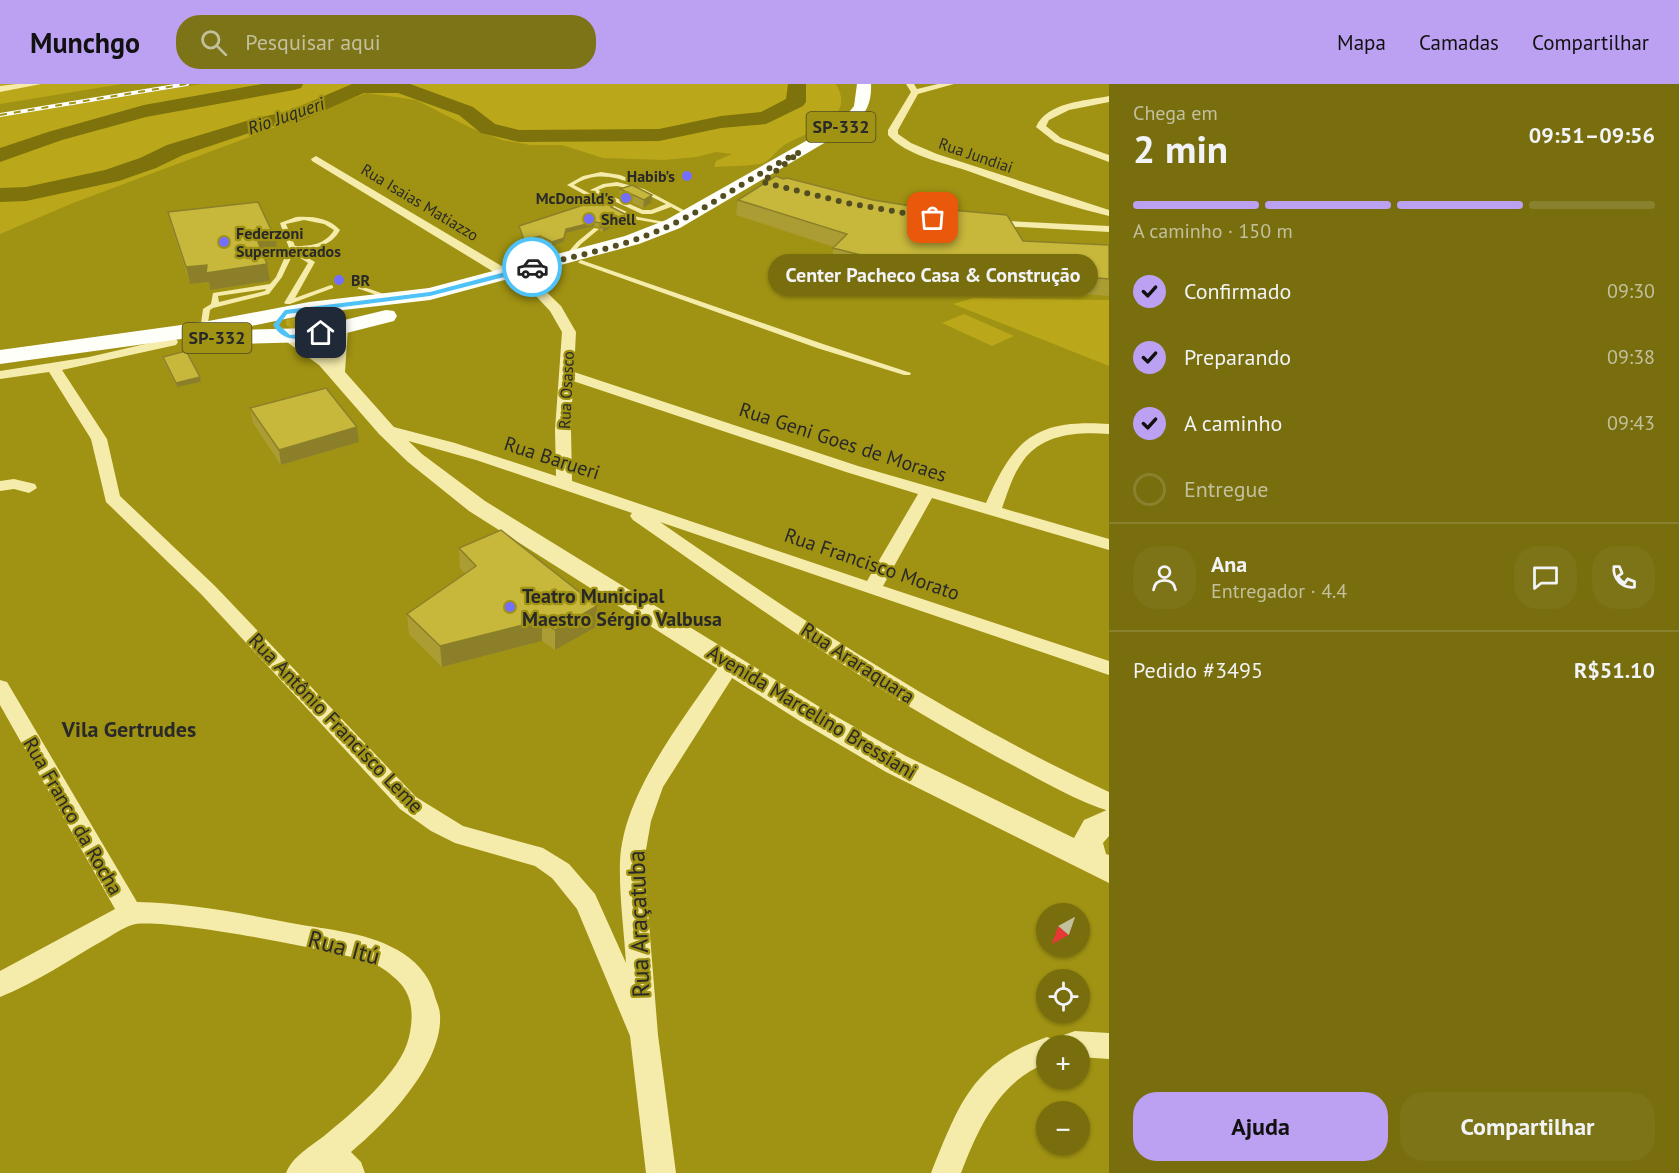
<!DOCTYPE html>
<html lang="pt">
<meta charset="utf-8">
<style>
body{margin:0;font-family:"PT Sans",sans-serif;background:#7d7317;color:#f1f3f6;height:100vh;display:flex;flex-direction:column;font-size:22px;white-space:nowrap}
*{box-sizing:border-box;margin:0}
p{font-size:20px;color:#c3c09e}
.icon{flex:none;width:33px;height:33px;fill:none;stroke:currentColor;stroke-width:2;stroke-linecap:round;stroke-linejoin:round}
.map{position:relative;flex:1;overflow:hidden}
.drawer{display:flex;flex-direction:column;background:#786e0e;width:570px}
.drawer>*{flex:none}
.needle{width:39px;rotate:220deg}
.fabs{position:absolute;left:1036px;top:819px;display:grid;gap:12px}
.fabs a{display:grid;place-items:center;width:54px;height:54px;border-radius:50%;background:#786e0e;box-shadow:0 2px 4px #0004;font-size:30px}
.pin{position:absolute;display:grid;place-items:center;width:51px;height:51px;color:#fff;margin:-26px;border-radius:12px;box-shadow:0 3px 9px #0006}
.courier{position:absolute;display:grid;place-items:center;width:60px;height:60px;margin:-30px;border:4px solid #4fc3f7;border-radius:50%;background:#fff;color:#222;box-shadow:0 2px 8px #0007}
.bubble{position:absolute;height:42px;border-radius:21px;background:#786e0e;box-shadow:0 2px 4px #0004;font-size:20px;font-weight:700;line-height:42px;text-align:center}
.head em{font-style:normal;font-weight:700}
.head div{display:flex;flex-direction:column-reverse}
.head{display:flex;align-items:center;justify-content:space-between;height:102px;padding:0 24px}
h1{font-size:39px;font-weight:700;line-height:45px}
.bar{display:grid;grid-template-columns:repeat(4,1fr);gap:9px 6px;align-content:center;height:72px;padding:0 24px}
.bar i{height:8px;border-radius:4px;background:#89812e}
.bar .on{background:#bca0f2}
.bar p{grid-column:span 4}
.line{display:flex;align-items:center;gap:15px;padding:0 24px;border-top:2px solid #89812e}
.line div{flex:1}
.round{display:grid;place-items:center;flex:none;width:63px;height:63px;border-radius:24px;background:#7d7317}
ol{padding:0 24px;list-style:none}
li{display:flex;align-items:center;gap:18px;height:66px}
li p{margin-inline-start:auto}
li .icon{padding:6px;border-radius:50%;background:#bca0f2;color:#111;stroke-width:4}
li:last-child{color:#c3c09e}
li i{width:33px;height:33px;border:3px solid #89812e;border-radius:50%}
.button{display:flex;gap:12px;margin-top:auto;padding:12px 24px}
.button a{flex:1;height:69px;border-radius:24px;background:#bca0f2;color:#111;font-size:24px;font-weight:700;line-height:69px;text-align:center}
.button a+a{background:#7d7317;color:#f1f3f6}
header{display:flex;align-items:center;gap:36px;box-sizing:border-box;height:84px;padding:0 30px;background:#bca0f2;color:#111}
header strong{font-size:28px}
nav{display:flex;gap:33px;margin-inline-start:auto;font-size:21px}
.search{width:420px;height:54px;background:#7d7317;display:flex;align-items:center;gap:15px;box-sizing:border-box;padding:0 21px;border-radius:24px;color:#c3c09e;font-size:22px}
main{display:flex;flex:1;min-height:0}
.map>svg:first-child{display:block}
.green{fill:#bba81a}
.lines{fill:none;stroke-linecap:round;stroke-linejoin:round}
.river{fill:#7d720b;fill-rule:evenodd}
.service{fill:#f5ecab;fill-rule:evenodd}
.minor{fill:#f5ecab;fill-rule:evenodd}
.tertiary{fill:#f5ecab;fill-rule:evenodd}
.primary{fill:#fffff9;fill-rule:evenodd}
.rail-casing{stroke:#fff;stroke-width:4}
.rail{stroke:#a09212;stroke-width:2;stroke-dasharray:7;stroke-linecap:butt}
.wall{fill:#ab9d33}
.shaded-wall{fill:#8b8029}
.building{fill:#c7b73b;stroke:#8b8029;stroke-width:1.5}
.route{fill:#4fc3f7}
.done{stroke:#534e21;stroke-width:6;stroke-dasharray:0 10.8}
.poi-dot{fill:#756fff;stroke:#a09212;stroke-width:2}
.labels{text-anchor:middle;stroke-width:4.5;stroke-linejoin:round;paint-order:stroke}
.far-street-label{font-size:16px;fill:#292929;stroke:#a09212}
.far-poi-label{font-size:16px;font-weight:bold;fill:#292929;stroke:#a09212;text-anchor:start}
.far-water-label{font-size:18px;font-style:italic;fill:#282822;stroke:#a09212}
.shield{fill:#a09212;stroke:#4d4822;stroke-width:1.5}
.shield-label{font-size:18px;font-weight:bold;fill:#292929}
.street-label{font-size:20px;fill:#292929;stroke:#a09212}
.poi-label{font-size:20px;font-weight:bold;fill:#292929;stroke:#a09212;text-anchor:start}
.quarter-label{font-size:22px;font-weight:bold;fill:#292929;stroke:#a09212}
.near-street-label{font-size:24px;fill:#292929;stroke:#a09212}
</style>
<header>
<strong>Munchgo</strong>
<div class="search"><svg class="icon" aria-label="search" viewBox="0 0 24 24"><circle cx="10" cy="10" r="6"/><path d="M15 15l6 6"/></svg>Pesquisar aqui</div>
<nav><a>Mapa</a><a>Camadas</a><a>Compartilhar</a></nav>
</header>
<main>
<div class="map">
<svg width="1109" height="1089" viewBox="0 0 1109 1089">
<rect width="100%" height="100%" fill="#a09212"/>
<path class="green" d="M0 0H122L0 20Z
M201 0H836C857 35 809 47 786 60 777 65 770 78 760 80 745 82 729 82 714 83L716 77 732 70 716 68 696 73 664 76 603 74 562 61H530L502 56 471 44 416 16 367 9 73 119 0 150V33Z
M973 214 1109 216V282L953 220Z
M313 228 330 231 335 236 327 243 293 246 286 241V236Z
M964 230 1014 252 992 262 942 239Z"/>
<g class="lines">
<path class="river" d="M262 0H303L301 4 294 6 146 33 62 56 0 78V64L48 48 144 21Z
M352 0H410L473 23 495 40 519 46 659 45 721 32 761 28 786 15 788 0H806V18L803 22 766 40 721 44 659 57 519 58 481 49 459 31 398 9H364L302 36 264 44 183 71 156 84 119 97 26 117 0 118V104L26 103 105 86 140 74 167 61 253 35 289 27Z"/>
<path class="service" d="M601 88 620 91 637 98 634 100C613 92 594 88 574 101L602 116V118L600 119 567 101 583 92Z
M617 98 644 105 693 131 688 132 671 123 652 130H642L590 106 603 100ZM617 102 640 107 666 120 651 126H643L598 106 606 103Z
M614 122 638 133 676 140 673 142 633 135 612 125V123Z
M296 133C313 132 329 134 340 146 331 163 313 165 294 166L292 170 305 172 315 178 295 214 331 201 333 202V204L290 220H286L284 219 308 179 302 175 291 174 282 193 269 210 213 224 210 226 207 245 200 247 203 225 211 220 213 209 270 200 276 193 289 164 280 139ZM304 136 324 140 334 146C325 161 310 162 295 162L286 140ZM266 205 265 207 219 218 218 212Z
M594 144 599 145 581 160 568 175H564V173L577 158Z
M581 176 823 260 911 289 910 291H904L817 264 579 179 578 178Z
M353 199 395 214 397 215 391 216 351 202 350 201Z"/>
<path class="minor" d="M17 0H41L0 8V2Z
M906 0H914L917 5 938 0H954L918 10 898 46V50L911 59 937 70 1109 126V132C1061 120 1014 104 968 87 942 78 907 72 888 51V46L911 8Z
M1109 12V18L1069 26 1049 36 1046 42 1061 54 1109 71V78L1055 58 1036 43C1047 18 1085 17 1109 12Z
M316 72 510 187 512 190 510 193H502L312 77 311 75Z
M988 136 1109 142V148L984 141V137Z
M525 190 529 191 561 222 576 248 574 288 858 382 986 419C1014 355 1035 335 1109 340V350C1079 348 1043 349 1023 377 1013 390 1008 408 1002 424L1109 455V466L932 414 883 502 1109 577V591L660 438C804 538 949 634 1109 708V727C1071 715 1034 692 999 674 870 605 752 519 633 436L630 432 632 429 476 376 380 349 378 346 386 341 455 359 556 392 555 346 562 248 550 227 519 194ZM573 297 846 388 918 410 867 497 572 397 571 346Z
M171 254 176 255 178 258 176 261 62 286 107 355 120 412 215 502 416 713 463 742 543 764 569 780 595 810 626 879C624 846 619 811 620 778 623 707 686 633 724 575L731 573 738 575 741 580 663 703 651 737 644 777 658 951 676 1089H646L630 952 577 825 552 794 535 782 455 759 431 747 400 725 201 510 106 418 91 355 49 288 0 295V287L89 273Z
M14 395 35 400 37 404 29 409 14 405 0 407V397Z
M0 596 7 598 137 818C189 819 240 829 291 839 328 846 371 848 404 870 420 881 431 895 435 913 437 919 440 925 440 931 443 980 386 1039 351 1068L361 1078 365 1089H286C293 1072 310 1063 324 1052 352 1029 401 989 409 953 414 931 413 910 396 895 388 888 379 881 369 878 339 867 156 832 132 841 122 844 113 851 104 856 70 875 36 899 0 913V887L115 825 0 621Z
M1075 947 1109 949V975L1080 973V962H1047V979C999 997 978 1045 961 1089H931C959 1020 972 979 1047 953L1057 957 1058 953Z"/>
<path class="tertiary" d="M339 239 345 240 348 244 345 288 393 342 422 370 485 417 823 625 906 672 1074 754 1084 736 1109 725V752L1103 759 1106 770 1109 771V799L886 688 803 639 469 427 408 378 379 350 319 281 280 253 283 249H295L328 270 330 244 333 240Z"/>
<path class="primary" d="M857 0H871C872 18 866 30 853 42L680 144 639 160 430 216 309 230 203 252 0 280V266L203 238 309 218 429 204 625 152 666 136 843 36 854 22Z
M386 226 394 227 397 232 394 237 311 258 234 260 226 258 223 253 226 248 234 246 311 244Z"/>
<g class="rail-casing">
<path id="rail" d="M0 31 187 0"/>
</g>
<use href="#rail" class="rail"/>
</g>
<path class="wall" d="M783 95 1023 157 1109 161V212L954 199 952 206H902L897 198 830 181 834 163 736 131 738 116Z
M620 105 651 119 643 124 619 113Z
M615 116V120L611 123 627 131V135L603 148 600 147V144L594 142 566 149 564 158 552 162 540 156 524 161 520 146 519 142Z
M168 128 276 156 278 173 264 174 270 197 210 206 209 198 190 200 172 144Z
M163 273 200 293 201 298 177 303 164 278Z
M250 324 359 358 281 381 253 339Z
M459 464 597 522 596 543 555 566 542 557 442 583 409 550 407 530 465 490 460 484Z"/>
<path class="shaded-wall" d="M652 111 651 119 643 124 644 116Z
M615 116V120L610 123V119Z
M627 131V135L603 148V144Z
M595 138 594 142 566 149 564 158 552 162V158L566 145Z
M540 152V156L524 161V156Z
M276 156 278 173 261 175 258 158Z
M267 180 270 197 210 206 209 198 190 200 186 183 207 181Z
M200 293 201 298 177 303 176 299Z
M357 343 359 358 281 381 279 366Z
M597 522 596 543 555 566V546Z
M542 536V557L442 583 440 562Z"/>
<path class="building" d="M776 92 783 95 787 94 873 116 917 123 1007 131 1023 157 1109 161V195L951 181 957 189H906L901 181 833 164 847 150 738 116Z
M632 101 652 111 644 116 620 105Z
M608 113 615 116 610 119 611 123 627 131 603 144 600 143 601 139 595 138 566 145 564 154 552 158 540 152 524 156 519 142Z
M258 118 276 156 258 158 267 180 206 189 207 181 186 183 168 128Z
M186 267 200 293 176 299 163 273Z
M326 304 357 343 279 366 250 324Z
M501 446 597 522 555 546 542 536 440 562 407 530 476 482 459 464Z"/>
<path class="route" d="M532 181 535 185 430 212 287 230 279 241 290 251 323 248 321 251C300 254 286 261 273 241L285 226 430 208Z"/>
<g class="lines">
<path class="done" d="M532 183C579 171 629 162 673 140 717 119 756 89 800 68L762 98 847 119 933 134"/>
</g>
<g class="poi-dot">
<circle cx="687" cy="92" r="6"/>
<circle cx="626" cy="114" r="6"/>
<circle cx="589" cy="135" r="6"/>
<circle cx="224" cy="158" r="6"/>
<circle cx="339" cy="196" r="6"/>
<circle cx="510" cy="523" r="6"/>
</g>
<g class="labels">
<g class="far-street-label">
<text transform="translate(976 71) rotate(19)" y="6">Rua Jundiai</text>
<text transform="translate(420 118) rotate(31)" y="6">Rua Isaias Matiazzo</text>
<text transform="translate(566 306) rotate(-87)" y="6">Rua Osasco</text>
</g>
<g class="far-poi-label">
<text x="675" y="98" text-anchor="end">Habib's</text>
<text x="614" y="120" text-anchor="end">McDonald's</text>
<text x="601" y="141">Shell</text>
<text x="236" y="155">Federzoni<tspan x="236" dy="18">Supermercados</tspan></text>
<text x="351" y="202">BR</text>
</g>
<g class="far-water-label">
<text transform="translate(286 32) rotate(-19)" y="6">Rio Juqueri</text>
</g>
<g class="shield">
<rect x="806.5" y="28" width="69" height="30" rx="4.5"/>
<rect x="182.5" y="239" width="69" height="30" rx="4.5"/>
</g>
<g class="shield-label">
<text x="841" y="49">SP-332</text>
<text x="217" y="260">SP-332</text>
</g>
<g class="street-label">
<text transform="translate(843 358) rotate(18)" y="7">Rua Geni Goes de Moraes</text>
<text transform="translate(552 374) rotate(18)" y="7">Rua Barueri</text>
<text transform="translate(872 480) rotate(19)" y="7">Rua Francisco Morato</text>
<text transform="translate(858 579) rotate(33)" y="7">Rua Araraquara</text>
<text transform="translate(812 628) rotate(31)" y="7">Avenida Marcelino Bressiani</text>
<text transform="translate(336 639) rotate(46)" y="7">Rua Antônio Francisco Leme</text>
<text transform="translate(73 732) rotate(60)" y="7">Rua Franco da Rocha</text>
</g>
<g class="poi-label">
<text x="522" y="519">Teatro Municipal<tspan x="522" dy="23">Maestro Sérgio Valbusa</tspan></text>
</g>
<g class="quarter-label">
<text x="129" y="653">Vila Gertrudes</text>
</g>
<g class="near-street-label">
<text transform="translate(639 840) rotate(-92)" y="8">Rua Araçatuba</text>
<text transform="translate(344 864) rotate(15)" y="8">Rua Itú</text>
</g>
</g>
</svg>
<div class="fabs">
<a><svg class="needle" viewBox="-14 -14 28 28"><path d="M0-13l5 13h-10z" fill="#e53935"/><path d="M0 13l5-13h-10z" fill="#c3c09e"/></svg></a>
<a><svg class="icon" aria-label="locate" viewBox="0 0 24 24"><circle cx="12" cy="12" r="6"/><path d="M12 2v4M12 18v4M2 12h4M18 12h4"/></svg></a>
<a>+</a>
<a>−</a>
</div>
<div class="pin" style="left:933px;top:134px;background:#ea580c"><svg class="icon" aria-label="bag" viewBox="0 0 24 24"><path d="M5 8h14l-1 12H6zM9 8a3 3 0 0 1 6 0"/></svg></div>
<div class="pin" style="left:321px;top:249px;background:#1f2937"><svg class="icon" aria-label="home" viewBox="0 0 24 24"><path d="M3 11l9-7 9 7M6 9v11h12V9"/></svg></div>
<div class="courier" style="left:532px;top:183px"><svg class="icon" aria-label="car" viewBox="0 0 24 24"><path d="M5 17H2v-5l4-1 3-4h7l3 4 3 1v5h-3M9 17h6M6 11h13"/><circle cx="7" cy="17" r="2"/><circle cx="17" cy="17" r="2"/></svg></div>
<div class="bubble" style="left:768px;top:170px;width:330px">Center Pacheco Casa &amp; Construção</div>
</div>
<section class="drawer">
<div class="head"><div><h1>2 min</h1><p>Chega em</p></div><em>09:51–09:56</em></div>
<div class="bar"><i class="on"></i><i class="on"></i><i class="on"></i><i></i><p>A caminho · 150 m</p></div>
<ol>
<li><svg class="icon" aria-label="check" viewBox="0 0 24 24"><path d="M5 12l5 5 9-10"/></svg>Confirmado<p>09:30</p></li>
<li><svg class="icon" aria-label="check" viewBox="0 0 24 24"><path d="M5 12l5 5 9-10"/></svg>Preparando<p>09:38</p></li>
<li><svg class="icon" aria-label="check" viewBox="0 0 24 24"><path d="M5 12l5 5 9-10"/></svg>A caminho<p>09:43</p></li>
<li><i></i>Entregue</li>
</ol>
<div class="line" style="height:108px"><a class="round"><svg class="icon" aria-label="person" viewBox="0 0 24 24"><circle cx="12" cy="8" r="4"/><path d="M4 21q1-7 8-7t8 7"/></svg></a><div><b>Ana</b><p>Entregador · 4.4</p></div><a class="round"><svg class="icon" aria-label="chat" viewBox="0 0 24 24"><path d="M4 5h16v11H9l-5 4z"/></svg></a><a class="round"><svg class="icon" aria-label="phone" viewBox="0 0 24 24"><path d="M5 4h4l2 5-3 2q2 4 5 5l2-3 5 2v4C11 20 4 13 5 4z"/></svg></a></div>
<div class="line" style="height:78px"><div>Pedido #3495</div><b>R$51.10</b></div>
<div class="button"><a>Ajuda</a><a>Compartilhar</a></div>
</section>
</main>
